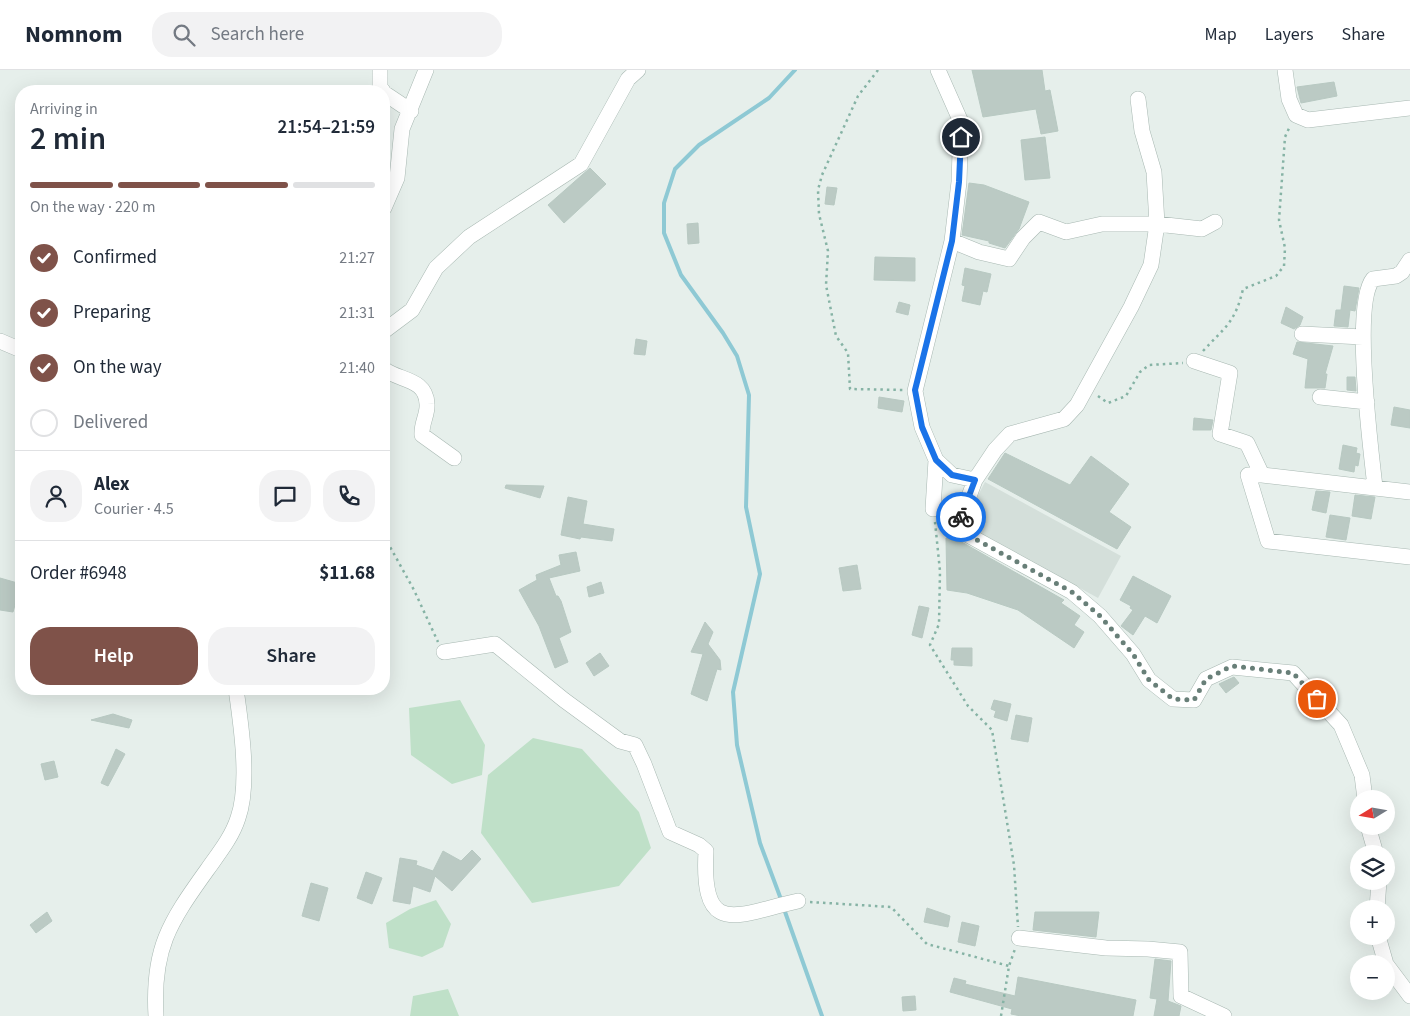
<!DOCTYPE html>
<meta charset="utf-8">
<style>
body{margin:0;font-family:"Source Sans 3",sans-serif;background:#f2f2f3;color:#1f2937;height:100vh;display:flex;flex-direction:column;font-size:19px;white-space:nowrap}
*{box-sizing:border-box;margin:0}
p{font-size:16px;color:#747a83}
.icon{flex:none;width:28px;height:28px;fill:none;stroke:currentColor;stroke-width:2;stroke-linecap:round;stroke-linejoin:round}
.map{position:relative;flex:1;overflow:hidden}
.sheet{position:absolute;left:15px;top:15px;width:375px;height:610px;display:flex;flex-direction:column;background:#fff;border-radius:20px;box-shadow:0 5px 20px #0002}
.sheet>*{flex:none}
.needle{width:32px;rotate:259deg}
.buttons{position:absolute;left:1350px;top:720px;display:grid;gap:10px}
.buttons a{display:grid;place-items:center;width:45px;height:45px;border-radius:50%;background:#fff;box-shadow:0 5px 20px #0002;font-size:25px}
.pin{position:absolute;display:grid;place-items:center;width:42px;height:42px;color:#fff;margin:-21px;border:2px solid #fff;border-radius:50%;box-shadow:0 1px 5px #0007}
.courier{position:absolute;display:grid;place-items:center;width:50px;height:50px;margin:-25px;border:4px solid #1a73e8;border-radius:50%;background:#fff;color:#222;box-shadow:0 1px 6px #0007}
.overview em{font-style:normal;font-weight:600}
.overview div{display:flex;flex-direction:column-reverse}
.overview{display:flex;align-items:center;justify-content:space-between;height:85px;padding:0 15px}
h1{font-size:32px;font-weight:600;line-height:38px}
.bar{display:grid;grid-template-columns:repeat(4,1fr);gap:8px 5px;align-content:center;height:60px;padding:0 15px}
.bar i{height:6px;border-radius:4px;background:#e0e1e3}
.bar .current{background:#7f5249}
.bar p{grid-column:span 4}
.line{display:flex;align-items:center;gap:12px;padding:0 15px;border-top:1px solid #e0e1e3}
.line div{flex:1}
.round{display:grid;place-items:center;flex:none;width:52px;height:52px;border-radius:20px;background:#f2f2f3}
ol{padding:0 15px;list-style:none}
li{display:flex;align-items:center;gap:15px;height:55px}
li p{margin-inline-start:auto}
li .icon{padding:5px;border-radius:50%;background:#7f5249;color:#fff;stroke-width:4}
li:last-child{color:#747a83}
li i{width:28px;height:28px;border:2px solid #e0e1e3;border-radius:50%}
.cta{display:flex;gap:10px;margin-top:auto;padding:10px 15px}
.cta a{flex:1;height:58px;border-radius:20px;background:#7f5249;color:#fff;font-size:20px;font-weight:600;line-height:58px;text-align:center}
.cta a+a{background:#f2f2f3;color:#1f2937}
header{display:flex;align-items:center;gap:30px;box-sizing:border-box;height:70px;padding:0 25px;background:#fff;border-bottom:1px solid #e0e1e3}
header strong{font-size:24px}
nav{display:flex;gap:28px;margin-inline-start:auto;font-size:18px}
.search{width:350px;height:45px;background:#f2f2f3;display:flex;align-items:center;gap:12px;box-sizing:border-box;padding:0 18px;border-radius:20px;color:#747a83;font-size:19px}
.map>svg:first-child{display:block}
.built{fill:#d4dfda}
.green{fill:#bfe0c8}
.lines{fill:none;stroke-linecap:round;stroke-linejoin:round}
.stream{stroke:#8ec9d4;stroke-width:4}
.building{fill:#bbcac4;stroke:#b8c9c2}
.minor-casing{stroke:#a8b8b2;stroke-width:16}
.path{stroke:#86b3a5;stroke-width:2.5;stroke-dasharray:2.5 4;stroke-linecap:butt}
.minor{stroke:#fff;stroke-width:15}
.done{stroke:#687f78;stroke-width:5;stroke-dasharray:0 9}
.route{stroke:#1a73e8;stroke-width:6}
</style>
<header>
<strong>Nomnom</strong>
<div class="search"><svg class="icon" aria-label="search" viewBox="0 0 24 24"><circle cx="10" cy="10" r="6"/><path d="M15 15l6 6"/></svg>Search here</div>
<nav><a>Map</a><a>Layers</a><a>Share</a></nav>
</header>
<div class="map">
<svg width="1410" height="946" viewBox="0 0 1410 946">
<rect width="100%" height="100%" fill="#e6efeb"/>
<path class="built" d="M985 412 1121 486 1098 528 963 454Z"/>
<path class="green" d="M460 630 485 675 482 705 452 714 411 685 409 638Z
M533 668 582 679 639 742 651 778 619 816 532 833 481 763 488 705Z
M436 830 451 854 443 877 422 887 389 878 386 853 410 839Z
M448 919 459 946H410L413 926Z"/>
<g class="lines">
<path class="stream" d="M782 832 760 773 737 675 733 622 760 504 746 437 749 325 737 286 723 263 681 205 664 163V133L675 99 699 75 769 28 795 0
M784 839 822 946"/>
</g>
<path class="building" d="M972 0H1042L1045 21 1050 20 1058 61 1041 64 1036 39 983 47Z
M1334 12 1337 26 1301 33 1297 17Z
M1045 67 1050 108 1025 110 1021 70Z
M590 98 606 114 564 153 548 135Z
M969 113 984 115 1029 132 1019 159 1005 178 989 173V171L962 165Z
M827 117 837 118 834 135 825 134Z
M698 153 699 173 688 174 687 154Z
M875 187 915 188V211L874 210Z
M965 198 991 204 987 222 983 221 980 235 962 231 965 216 962 215Z
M1344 216 1359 218 1355 241 1350 240 1348 257 1334 256 1336 240H1341Z
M899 232 910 235 908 245 896 242Z
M1286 237 1303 247 1300 255 1294 259 1281 253Z
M636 269 647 271 645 285 634 284Z
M1297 272 1333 276 1325 304H1327L1325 318H1305L1308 289 1293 284Z
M1347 307H1355L1356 321 1347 320Z
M879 327 904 331 902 342 878 338Z
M1394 337 1410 340V358L1391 355Z
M1194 348 1213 350 1211 360H1193Z
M1343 375 1357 378 1356 383 1360 384 1358 396 1355 395 1354 402 1339 399Z
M1005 383 1070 415 1091 386 1129 414 1109 442 1131 457 1117 479 988 409Z
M506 415 544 416 540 428 505 418Z
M1316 421 1330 422 1326 443 1312 440Z
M1355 425 1375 427 1371 449 1352 446Z
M568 427 587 431 583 454 614 459 612 471 581 467 580 469 561 465Z
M1330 445 1350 448 1346 470 1326 467Z
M946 468 958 470 1064 530 1061 533 1080 546 1074 555 1084 562 1074 578 1018 540 967 523 947 520Z
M576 482 580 501 549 508 556 526H558L561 531 571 562 559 568 568 592 555 598 539 556 519 520 537 510 536 505 561 495 559 485Z
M857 495 861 519 843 521 839 498Z
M1133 506 1171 526 1157 553 1145 546 1133 565 1121 556 1133 540 1130 538 1131 536 1120 530Z
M0 508 21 514 13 542 0 540Z
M601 512 604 523 589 527 587 517Z
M919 536 929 538 922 568 912 565Z
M705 552 713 562 708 574 720 590 721 600 717 599 707 631 691 624 703 584 691 582Z
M952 578H972V596L954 595V590H951Z
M600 583 609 596 594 606 586 593Z
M1234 607 1239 613 1226 623 1219 614Z
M994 630 1011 634 1007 651 994 647 996 641 991 639Z
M113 644 132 650 129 658 91 650Z
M1016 645 1032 648 1028 672 1011 669Z
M116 679 125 684 108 716 101 713Z
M54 691 58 707 45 710 41 694Z
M472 780 481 789 452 821 435 806 430 822 413 816 410 834 393 831 400 788 417 791 416 795 433 801 443 781 461 791Z
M366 802 382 808 372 834 357 828Z
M311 813 328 818 319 851 302 846Z
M927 838 950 846 948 857 924 852Z
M47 842 52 851 36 863 30 855Z
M1035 842H1099L1096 867 1033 860Z
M962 852 979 856 975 876 958 872Z
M1155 889 1171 891 1168 931 1181 936 1179 946H1154L1157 929 1150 928Z
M1018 907 1136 930 1133 946H1021L1011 944 1012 939 950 922 954 908 966 911 965 914 1015 926Z
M915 926 916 940 903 941 902 927Z"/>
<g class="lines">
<g class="minor-casing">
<path id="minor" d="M380 0V17L383 21
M1285 0 1289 29 1296 45 1308 50 1410 38
M384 23 411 41
M384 138 397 108 402 59 426 0
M952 171 979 182 1009 189 1023 168 1039 152 1066 162 1102 154H1157L1202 159 1215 152
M384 261 412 240 436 198 469 167 581 94 628 9 638 0
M1302 264 1363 267
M0 271 21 280
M1194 291 1230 303 1220 364 1247 373 1262 405H1248L1268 471 1410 487
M384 299C399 311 426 308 427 334 428 344 421 354 422 365L454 388
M1320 327 1367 332
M936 390 952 405 975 410 957 459 1072 522 1100 546 1133 584 1149 610 1173 629 1194 630 1206 609 1232 597 1293 603 1341 655 1362 705 1365 729
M1262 405 1410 422
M975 410 995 380 1010 364 1064 349 1077 335 1131 237 1151 195 1157 154 1154 102 1142 61 1138 29
M1375 417C1371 380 1352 234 1373 209L1396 206 1402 202 1410 190
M933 439 936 390 922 357 915 321 952 171 959 112 961 52 938 0
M444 582 495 574 564 630 620 671 635 675 644 694 670 762 699 775 706 781C701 870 737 844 798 831
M1368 756 1376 784
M1377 839 1379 811
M1378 866 1386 894
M1019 868 1106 878 1148 879 1180 882 1181 926 1224 946
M1386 894 1410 926
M156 946C152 879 169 853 207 800 219 783 232 767 238 748 250 714 241 654 236 619"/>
</g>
<path class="path" d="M878 0 858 26 822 105 818 120 819 144 828 181 826 215 836 266 848 283 850 319 904 320
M1203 281C1225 257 1235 253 1243 219L1276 206 1284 196 1285 178 1279 150 1285 67 1290 56
M1098 326 1108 333 1126 326 1140 302 1149 295 1183 293
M935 452 940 501 939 554 930 575 968 636 992 660 1014 795 1018 857
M384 466 414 520 438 572
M810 832 891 837 927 874 1009 896
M1001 946 1009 896 1015 879"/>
<use href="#minor" class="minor"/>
</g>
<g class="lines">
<path class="done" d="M961 447 957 459 1072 522 1100 546 1133 584 1149 610 1173 629 1194 630 1206 609 1232 596 1293 603 1317 629"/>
<path class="route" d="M961 67 959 112 952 171 915 320 922 357 936 390 952 405 975 410 961 447"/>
</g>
</svg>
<div class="buttons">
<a><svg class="needle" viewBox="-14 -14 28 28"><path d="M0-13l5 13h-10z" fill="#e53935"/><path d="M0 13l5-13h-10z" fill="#747a83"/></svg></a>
<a><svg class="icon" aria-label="layers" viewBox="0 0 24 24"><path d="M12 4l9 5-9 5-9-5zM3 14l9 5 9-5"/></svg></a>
<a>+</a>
<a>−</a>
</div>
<div class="pin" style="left:1317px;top:629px;background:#ea580c"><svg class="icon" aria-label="bag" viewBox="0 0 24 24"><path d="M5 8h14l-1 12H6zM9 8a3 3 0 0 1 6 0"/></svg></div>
<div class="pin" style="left:961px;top:67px;background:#1f2937"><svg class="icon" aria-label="home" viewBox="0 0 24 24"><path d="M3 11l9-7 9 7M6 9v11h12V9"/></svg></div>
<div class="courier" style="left:961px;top:447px"><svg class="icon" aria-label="bike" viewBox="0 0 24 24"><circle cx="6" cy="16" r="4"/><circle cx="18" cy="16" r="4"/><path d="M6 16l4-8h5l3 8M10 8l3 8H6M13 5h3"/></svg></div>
<section class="sheet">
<div class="overview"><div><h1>2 min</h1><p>Arriving in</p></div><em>21:54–21:59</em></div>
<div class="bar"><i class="current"></i><i class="current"></i><i class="current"></i><i></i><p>On the way · 220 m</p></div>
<ol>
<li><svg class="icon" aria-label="check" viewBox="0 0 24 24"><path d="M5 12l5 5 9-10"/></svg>Confirmed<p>21:27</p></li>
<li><svg class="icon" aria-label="check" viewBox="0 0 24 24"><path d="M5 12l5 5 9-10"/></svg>Preparing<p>21:31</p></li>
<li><svg class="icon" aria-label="check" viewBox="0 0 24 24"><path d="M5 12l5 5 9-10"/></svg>On the way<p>21:40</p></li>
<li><i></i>Delivered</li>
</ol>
<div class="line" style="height:90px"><a class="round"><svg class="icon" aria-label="person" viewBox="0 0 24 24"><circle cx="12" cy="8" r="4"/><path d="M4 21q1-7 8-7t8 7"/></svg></a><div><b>Alex</b><p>Courier · 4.5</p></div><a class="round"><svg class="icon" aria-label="chat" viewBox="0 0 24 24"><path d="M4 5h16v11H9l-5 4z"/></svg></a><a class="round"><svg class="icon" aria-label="phone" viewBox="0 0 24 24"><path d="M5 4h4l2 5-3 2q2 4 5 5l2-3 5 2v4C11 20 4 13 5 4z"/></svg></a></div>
<div class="line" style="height:65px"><div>Order #6948</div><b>$11.68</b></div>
<div class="cta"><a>Help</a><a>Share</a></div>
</section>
</div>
